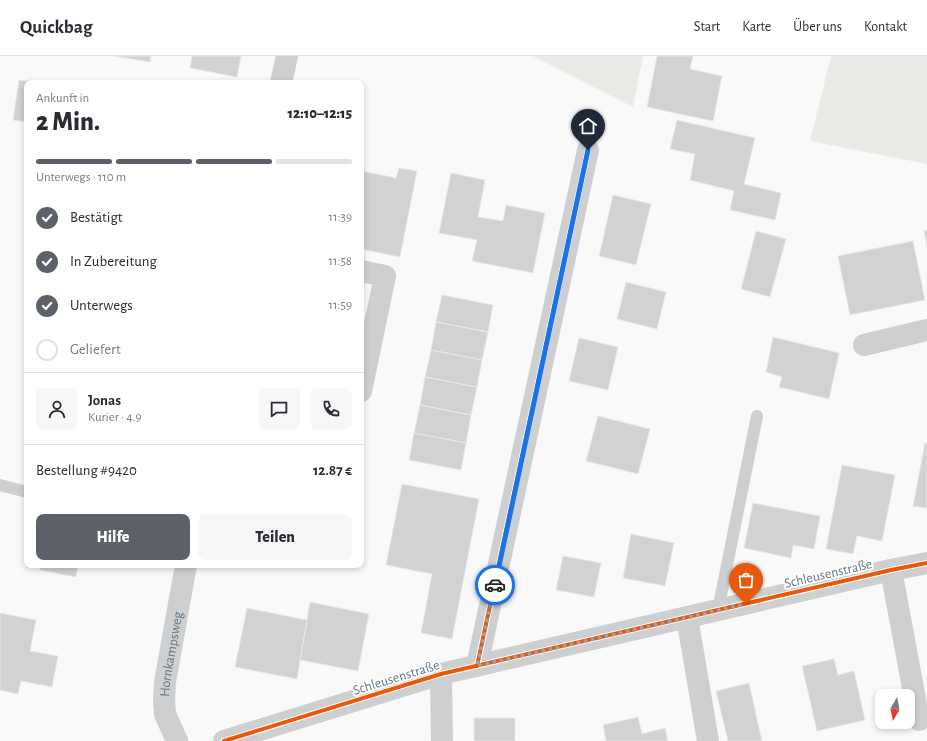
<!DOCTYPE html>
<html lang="de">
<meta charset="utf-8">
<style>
body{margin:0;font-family:"Alegreya Sans",sans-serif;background:#f7f7f7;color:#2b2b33;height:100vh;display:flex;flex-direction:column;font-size:15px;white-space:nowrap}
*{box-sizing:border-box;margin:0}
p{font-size:13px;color:#7c7c81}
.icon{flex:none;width:22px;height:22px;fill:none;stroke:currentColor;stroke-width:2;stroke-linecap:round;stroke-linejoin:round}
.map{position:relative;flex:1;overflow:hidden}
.side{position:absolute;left:24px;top:24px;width:340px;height:488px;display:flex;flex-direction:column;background:#fff;border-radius:8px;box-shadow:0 2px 6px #0003}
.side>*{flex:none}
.needle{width:26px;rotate:190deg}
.tools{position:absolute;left:875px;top:633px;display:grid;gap:8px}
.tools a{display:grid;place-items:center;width:40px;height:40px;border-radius:8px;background:#fff;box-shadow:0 2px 6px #0003;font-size:20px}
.pin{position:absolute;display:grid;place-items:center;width:34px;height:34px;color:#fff;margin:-41px -17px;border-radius:50% 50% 50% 0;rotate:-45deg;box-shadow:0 0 4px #0007}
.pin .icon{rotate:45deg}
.courier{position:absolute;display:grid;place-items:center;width:40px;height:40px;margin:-20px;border:3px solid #1a73e8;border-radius:50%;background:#fff;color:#222;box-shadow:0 1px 5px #0007}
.headline em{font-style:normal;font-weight:800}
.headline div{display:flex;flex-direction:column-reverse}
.headline{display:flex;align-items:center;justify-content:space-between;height:68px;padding:0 12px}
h1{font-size:26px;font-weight:800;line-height:30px}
.bar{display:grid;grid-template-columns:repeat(4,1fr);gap:6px 4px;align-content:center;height:48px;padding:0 12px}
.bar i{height:5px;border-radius:3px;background:#e1e1e2}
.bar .active{background:#5c6169}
.bar p{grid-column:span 4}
.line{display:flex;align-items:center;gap:10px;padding:0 12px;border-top:1px solid #e1e1e2}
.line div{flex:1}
.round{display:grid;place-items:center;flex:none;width:42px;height:42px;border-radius:8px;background:#f7f7f7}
ol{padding:0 12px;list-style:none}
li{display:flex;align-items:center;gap:12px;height:44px}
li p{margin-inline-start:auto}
li .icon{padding:4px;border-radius:50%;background:#5c6169;color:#fff;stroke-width:4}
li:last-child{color:#7c7c81}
li i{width:22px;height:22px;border:2px solid #e1e1e2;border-radius:50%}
.primary-button{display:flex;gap:8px;margin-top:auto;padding:8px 12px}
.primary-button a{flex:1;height:46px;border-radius:8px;background:#5c6169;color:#fff;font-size:16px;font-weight:800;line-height:46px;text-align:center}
.primary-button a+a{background:#f7f7f7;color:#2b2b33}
header{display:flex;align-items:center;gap:24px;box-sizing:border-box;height:56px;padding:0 20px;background:#fff;border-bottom:1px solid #e1e1e2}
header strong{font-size:19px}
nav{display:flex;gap:22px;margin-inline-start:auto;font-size:14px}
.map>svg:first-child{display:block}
.green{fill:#e8ebe6}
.building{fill:#d0d2d3;stroke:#e8e8e8}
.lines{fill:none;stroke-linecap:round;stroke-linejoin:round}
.service{stroke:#cecfd0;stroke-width:12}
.minor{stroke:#cecfd0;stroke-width:22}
.cycleway-casing{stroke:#fff;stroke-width:6}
.cycleway{stroke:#e8590c;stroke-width:4}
.done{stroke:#99a4ac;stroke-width:4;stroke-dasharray:0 7.2}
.route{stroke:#1a73e8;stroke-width:5}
.labels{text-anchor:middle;stroke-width:4;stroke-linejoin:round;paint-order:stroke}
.street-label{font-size:14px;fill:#657683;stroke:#fff}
</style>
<header>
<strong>Quickbag</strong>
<nav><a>Start</a><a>Karte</a><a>Über uns</a><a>Kontakt</a></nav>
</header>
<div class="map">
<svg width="927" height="685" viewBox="0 0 927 685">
<rect width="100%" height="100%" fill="#f9f9f9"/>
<path class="green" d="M533 0H643L633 51Z
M831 0H927V108L810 85Z"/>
<path class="building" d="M114 0H151L150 6Z
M192 0H241L237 21 190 12Z
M657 0H693L690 13 722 20 713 65 647 51Z
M19 24 40 27H27V66L13 64Z
M677 64 755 82 744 128 781 137 775 164 730 154 734 135 690 124 695 98 670 93Z
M399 112 417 115 400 201 361 193V115L396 122Z
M451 117 485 124 478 161 503 165 506 149 545 157 533 217 472 205 477 184 439 177Z
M613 139 651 148 636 209 599 200Z
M927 174V191L924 175Z
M756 175 786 183 770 241 741 233Z
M913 185 925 244 850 259 838 200Z
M626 226 666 236 657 273 617 263Z
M442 239 493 249 488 276 436 266Z
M436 266 488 276 482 304 431 294Z
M773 281 839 297 829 343 779 331 782 321 766 316Z
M579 282 618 291 608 334 569 325Z
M431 294 482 304 477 331 425 321Z
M425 321 477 331 471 359 420 349Z
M420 349 471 359 466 387 414 377Z
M598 360 650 373 638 418 586 405Z
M414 377 466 387 461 414 409 404Z
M925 387H927V452L913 450Z
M842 409 895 419 882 485 857 480 853 498 826 493Z
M402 428 479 443 452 583 421 577 432 518 386 509Z
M753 447 820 460 814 493 793 489 791 502 744 492Z
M27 475V491H24Z
M631 478 674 487 665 530 623 522Z
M563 500 601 507 594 541 556 534Z
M40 509H78L76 521 40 514Z
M310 546 369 558 358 615 300 604Z
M247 552 307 564 297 623 235 611Z
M0 557 36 564 30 595 58 600 52 631 21 625 18 638 0 634Z
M834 603 838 619 854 615 865 664 817 675 802 610Z
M749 627 762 685H728L716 635Z
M638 661 642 678 665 672 668 685H606L603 669Z
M474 662H515V685H474Z"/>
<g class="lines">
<path class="service" d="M0 429 27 436
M718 554 757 360"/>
<g class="minor">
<path d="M281 27 287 0"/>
<path d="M361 215 385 220 361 335"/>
<path d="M864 289 927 274"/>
<path d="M891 514 919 664"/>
<path d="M687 561 708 685"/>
<path d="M477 610 588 94"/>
<path d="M441 618 442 685"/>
<path id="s1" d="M177 685 165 658 164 643 165 626 186 509"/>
<path d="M224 685 441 618 891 514 927 507"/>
</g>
<g class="cycleway-casing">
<path id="cycleway" d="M477 610 588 94
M224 685 441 618 891 514 927 507"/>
</g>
<use href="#cycleway" class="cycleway"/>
</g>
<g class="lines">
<path class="done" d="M495 529 477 610 746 548"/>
<path class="route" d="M495 529 588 94"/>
</g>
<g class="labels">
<g class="street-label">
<text transform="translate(828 517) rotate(-13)" y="5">Schleusenstraße</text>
<text dy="5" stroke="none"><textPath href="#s1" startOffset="90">Hornkampsweg</textPath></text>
<text transform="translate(396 621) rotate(-17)" y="5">Schleusenstraße</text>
</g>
</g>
</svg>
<div class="tools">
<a><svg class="needle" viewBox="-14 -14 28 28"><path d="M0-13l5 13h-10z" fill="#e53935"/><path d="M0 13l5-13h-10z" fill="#7c7c81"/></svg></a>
</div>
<div class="pin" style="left:746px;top:548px;background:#ea580c"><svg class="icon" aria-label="bag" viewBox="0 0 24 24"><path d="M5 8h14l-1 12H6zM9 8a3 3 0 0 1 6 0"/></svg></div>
<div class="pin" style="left:588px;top:94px;background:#1f2937"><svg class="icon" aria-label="home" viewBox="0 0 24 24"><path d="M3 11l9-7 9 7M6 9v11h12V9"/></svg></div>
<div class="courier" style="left:495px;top:529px"><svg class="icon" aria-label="car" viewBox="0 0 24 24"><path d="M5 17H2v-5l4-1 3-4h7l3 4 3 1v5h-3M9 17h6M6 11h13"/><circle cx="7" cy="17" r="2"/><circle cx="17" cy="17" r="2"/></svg></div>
<section class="side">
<div class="headline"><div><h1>2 Min.</h1><p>Ankunft in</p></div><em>12:10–12:15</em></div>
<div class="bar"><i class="active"></i><i class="active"></i><i class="active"></i><i></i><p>Unterwegs · 110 m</p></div>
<ol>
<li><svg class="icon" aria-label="check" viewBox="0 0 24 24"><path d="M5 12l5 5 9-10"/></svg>Bestätigt<p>11:39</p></li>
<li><svg class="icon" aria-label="check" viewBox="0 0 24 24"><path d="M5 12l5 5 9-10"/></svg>In Zubereitung<p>11:58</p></li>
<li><svg class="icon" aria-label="check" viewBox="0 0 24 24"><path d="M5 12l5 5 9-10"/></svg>Unterwegs<p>11:59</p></li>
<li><i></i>Geliefert</li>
</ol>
<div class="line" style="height:72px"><a class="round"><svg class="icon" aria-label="person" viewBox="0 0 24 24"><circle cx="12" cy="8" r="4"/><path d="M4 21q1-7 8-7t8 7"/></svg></a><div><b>Jonas</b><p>Kurier · 4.9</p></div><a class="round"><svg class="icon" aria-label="chat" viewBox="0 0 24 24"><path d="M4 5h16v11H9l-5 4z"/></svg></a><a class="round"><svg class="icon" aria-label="phone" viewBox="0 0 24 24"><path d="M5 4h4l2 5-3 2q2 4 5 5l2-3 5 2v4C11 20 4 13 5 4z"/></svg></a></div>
<div class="line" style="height:52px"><div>Bestellung #9420</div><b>12.87 €</b></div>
<div class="primary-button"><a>Hilfe</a><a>Teilen</a></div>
</section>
</div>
